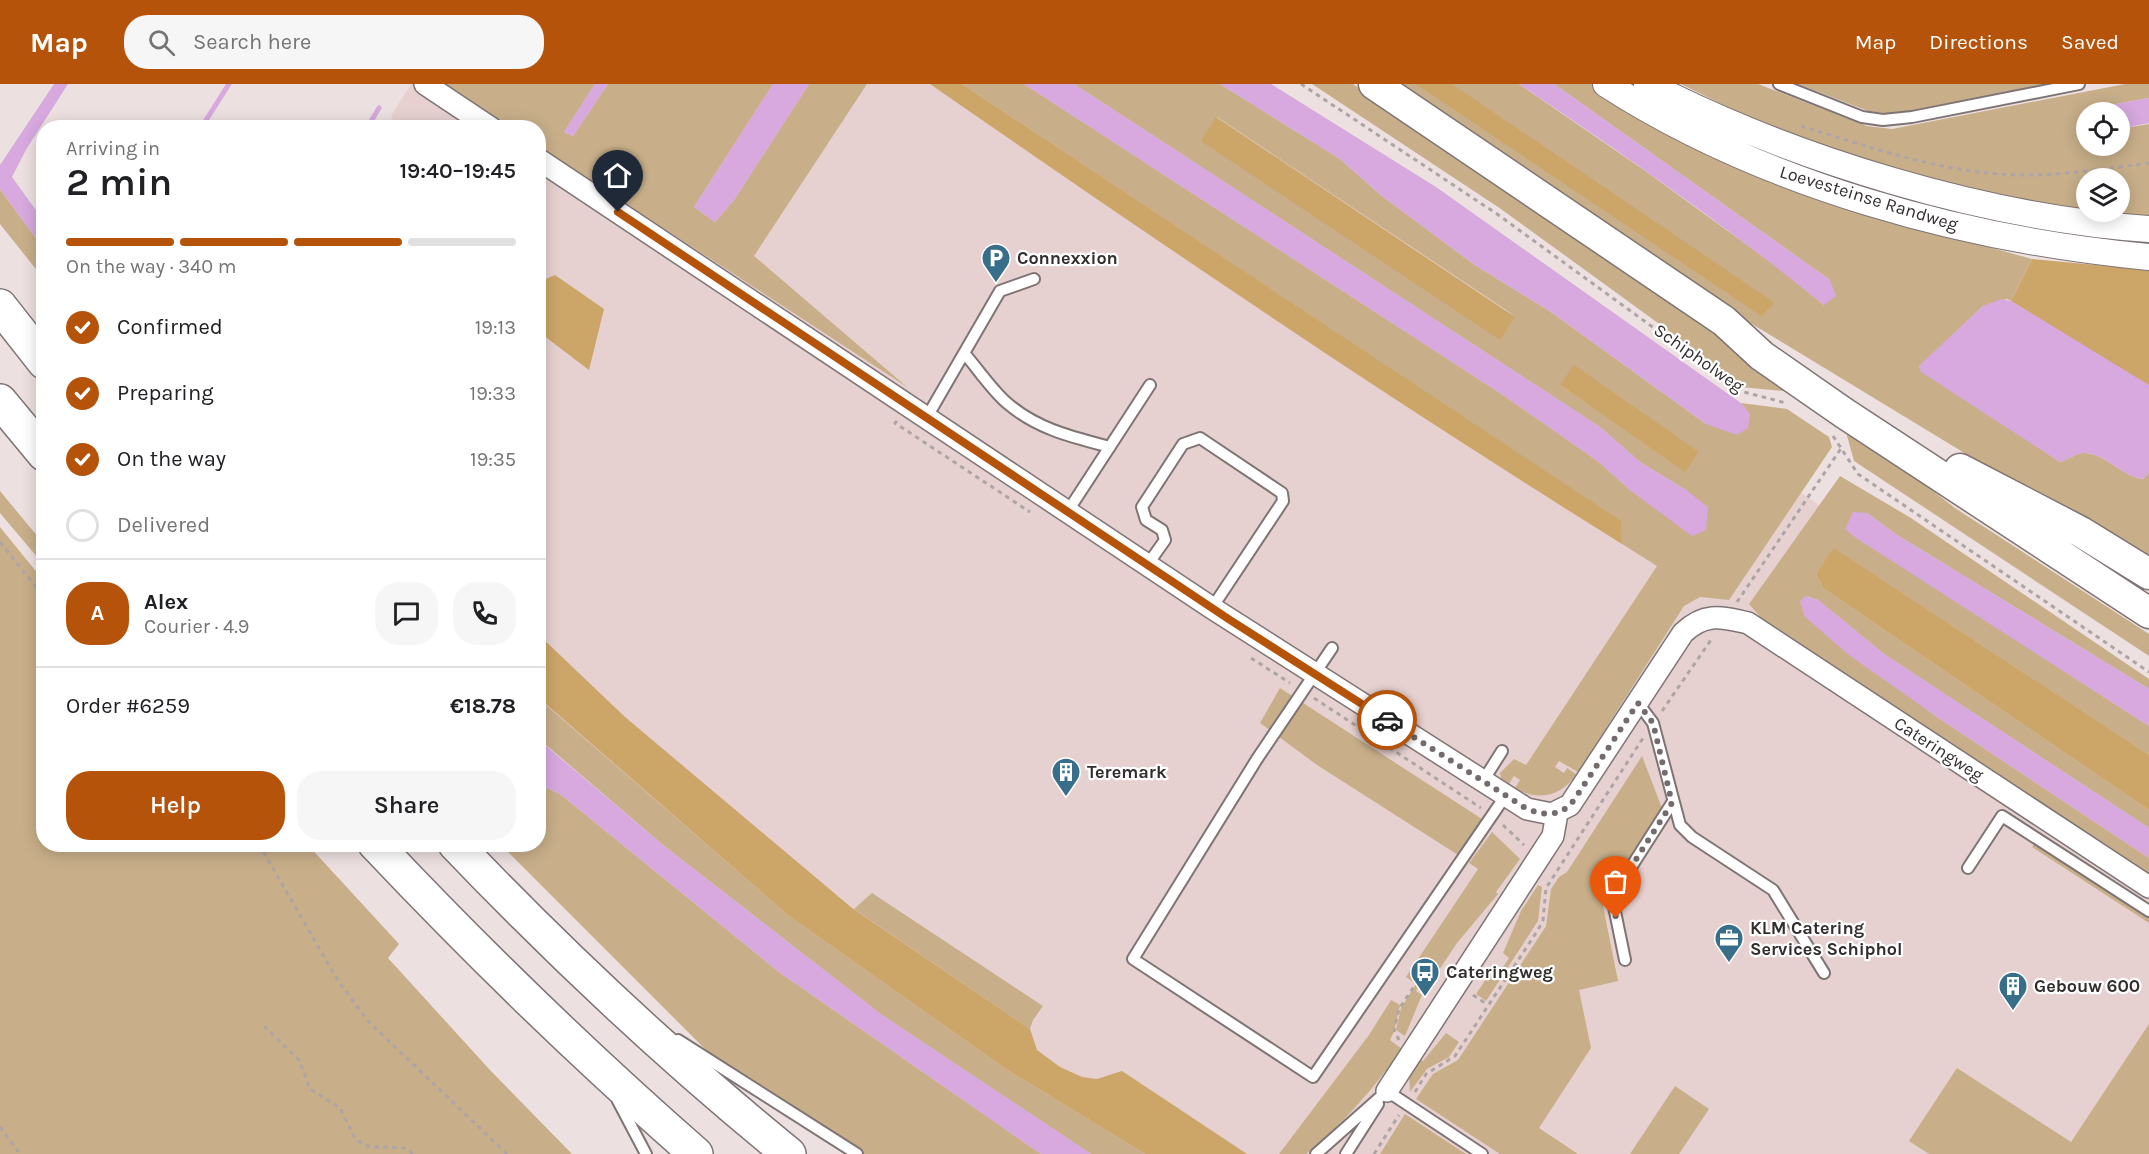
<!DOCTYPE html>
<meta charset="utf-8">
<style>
body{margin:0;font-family:Karla,sans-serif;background:#f6f6f6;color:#202124;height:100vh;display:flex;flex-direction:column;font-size:22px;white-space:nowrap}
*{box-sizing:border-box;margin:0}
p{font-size:20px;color:#757577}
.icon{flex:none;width:33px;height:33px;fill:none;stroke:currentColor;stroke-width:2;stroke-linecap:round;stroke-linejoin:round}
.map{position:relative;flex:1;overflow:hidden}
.sheet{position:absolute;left:36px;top:36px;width:510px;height:732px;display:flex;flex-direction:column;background:#fff;border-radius:24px;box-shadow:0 3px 15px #0003}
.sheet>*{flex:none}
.tools{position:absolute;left:2076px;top:18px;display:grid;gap:12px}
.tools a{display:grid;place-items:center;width:54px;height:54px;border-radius:50%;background:#fff;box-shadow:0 3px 15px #0003;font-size:30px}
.pin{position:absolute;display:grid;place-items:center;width:51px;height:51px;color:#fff;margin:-62px -26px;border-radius:50% 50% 50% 0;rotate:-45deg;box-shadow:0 0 6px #0007}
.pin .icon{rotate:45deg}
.courier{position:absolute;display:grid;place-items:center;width:60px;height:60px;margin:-30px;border:4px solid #b45309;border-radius:50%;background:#fff;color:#222;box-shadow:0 2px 8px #0007}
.summary em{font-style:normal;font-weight:600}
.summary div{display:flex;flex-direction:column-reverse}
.summary{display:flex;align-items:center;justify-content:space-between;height:102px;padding:0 30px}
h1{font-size:39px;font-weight:600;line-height:45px}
.bar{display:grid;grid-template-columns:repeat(4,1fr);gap:9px 6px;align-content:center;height:72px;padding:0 30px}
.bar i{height:8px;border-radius:4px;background:#e0e0e0}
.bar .on{background:#b45309}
.bar p{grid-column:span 4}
.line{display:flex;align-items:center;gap:15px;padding:0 30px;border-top:2px solid #e0e0e0}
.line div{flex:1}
.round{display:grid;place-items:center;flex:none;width:63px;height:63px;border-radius:24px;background:#f6f6f6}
ol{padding:0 30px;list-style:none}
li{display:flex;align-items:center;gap:18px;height:66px}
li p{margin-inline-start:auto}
li .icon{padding:6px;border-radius:50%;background:#b45309;color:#fff;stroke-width:4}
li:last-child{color:#757577}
li i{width:33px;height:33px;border:3px solid #e0e0e0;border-radius:50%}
.action{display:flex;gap:12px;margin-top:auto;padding:12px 30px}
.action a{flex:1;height:69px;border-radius:24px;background:#b45309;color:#fff;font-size:24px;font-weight:600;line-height:69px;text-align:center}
.action a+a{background:#f6f6f6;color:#202124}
header{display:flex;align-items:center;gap:36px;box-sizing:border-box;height:84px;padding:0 30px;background:#b45309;color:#fff}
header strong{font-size:28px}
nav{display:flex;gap:33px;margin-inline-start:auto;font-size:21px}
.search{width:420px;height:54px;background:#f6f6f6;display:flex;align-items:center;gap:15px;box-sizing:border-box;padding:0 21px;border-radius:24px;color:#757577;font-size:22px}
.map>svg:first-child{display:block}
.built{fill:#e6d1d0}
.green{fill:#c8af8a;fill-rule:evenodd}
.forest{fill:#cca569}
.water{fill:#d7a9df}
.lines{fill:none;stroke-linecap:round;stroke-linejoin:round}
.stream{stroke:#d7a9df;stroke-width:5}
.service-casing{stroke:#7f7474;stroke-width:14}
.minor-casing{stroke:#7f7474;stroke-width:24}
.tertiary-casing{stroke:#7f7474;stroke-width:28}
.secondary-casing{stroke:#7f7474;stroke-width:33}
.motorway-casing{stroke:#7f7474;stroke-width:36}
.path{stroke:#afa4a4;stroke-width:3;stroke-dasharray:4.5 4.5;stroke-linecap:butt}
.service{stroke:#fff;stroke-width:10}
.minor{stroke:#fff;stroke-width:21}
.tertiary{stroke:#fff;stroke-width:26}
.secondary{stroke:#fff;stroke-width:30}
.motorway{stroke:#fff;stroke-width:33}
.done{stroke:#746c6c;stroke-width:6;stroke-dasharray:0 10.8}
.route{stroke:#b45309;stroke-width:8}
.labels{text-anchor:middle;stroke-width:4.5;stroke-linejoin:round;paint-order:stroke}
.street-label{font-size:18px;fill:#332e2e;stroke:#fff}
.poi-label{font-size:18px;font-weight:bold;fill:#332e2e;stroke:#fff;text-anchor:start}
</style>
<header>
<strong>Map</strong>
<div class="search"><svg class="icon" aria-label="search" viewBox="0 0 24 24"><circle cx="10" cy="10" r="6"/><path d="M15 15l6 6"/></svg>Search here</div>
<nav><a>Map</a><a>Directions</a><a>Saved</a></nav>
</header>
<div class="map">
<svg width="2149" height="1070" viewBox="0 0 2149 1070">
<rect width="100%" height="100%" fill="#ede0e0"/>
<path class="built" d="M411 0H1202L2149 646V1070H1015L539 625 538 44H391L392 30Z"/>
<path class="green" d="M442 0H595L564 48 573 52 608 0H773L694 123 715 138 734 116 809 0H867L754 172 907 303 539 63 538 44 509 43Z
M962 0H1024L1503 311 1599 378 1631 407 1686 406 1640 378 1600 343 1074 0H1220L1340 75 1382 112 1475 181 1551 228 1706 340 1750 331 1741 319 1787 325 1829 353 1832 363 1729 516 1700 513 1684 522 1578 688 1559 677 1555 683 1564 689 1567 684 1576 690C1563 712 1537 718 1515 704L1520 696 1514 692 1509 700 1501 694 1500 689 1514 675 1526 681 1657 482 1622 460 1620 437ZM1217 33 1515 232 1202 57ZM1560 301 1699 368 1685 387Z
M1312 0H1353L1789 300 1783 307 1741 303 1680 255 1501 125Z
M1391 0H1519L1644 86 1776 182 1824 221 1830 196 1554 0H1598L1952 153 2032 175 2011 217 2007 215 1983 222 1919 283 2060 378C2067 376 2075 370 2082 369 2106 368 2120 392 2143 395L2149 388V481L1747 237Z
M1681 0H1758L1867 42 1892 45 2125 0H2149V14L2105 22 2101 28H2086V62H2120V45L2149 40V133L2094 135 1867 85 1774 46ZM2086 94H2120V128H2086Z
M1798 0H2054L1891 30 1868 27Z
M0 105 43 164V194L0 140Z
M1843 337 1955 424 2149 550V572L1854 377Z
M1840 392 1911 434 2149 595V605L1897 451 1867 429 1845 445 2149 642V671L1835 465 1816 490 1823 504 2149 726V744L1884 570 1818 516 1807 512 1934 631 2149 774V790L1762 535 1749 520Z
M0 407 43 459V480L0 429Z
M0 443 43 496 44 760 308 761 399 860 388 874 490 986 572 1070H0Z
M1280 604 1482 735 1458 771 1317 681 1260 639Z
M538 614 789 832 1006 985 1145 1070H1091L882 931 664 762 539 655Z
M1642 672 1662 724 1602 817 1618 897 1579 906 1591 964 1539 1044 1578 1070H1500L1416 1015 1433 990 1458 976 1546 842 1551 805 1559 793 1567 788Z
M539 700 560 710 575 722 779 888 1041 1070H855L720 980 501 761 538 760Z
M1492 748 1520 775 1496 808 1498 810 1457 859 1431 898 1424 894 1416 907 1422 911 1405 952 1396 946 1401 924 1416 900 1406 893 1478 785 1469 779Z
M2040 752 2149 823V839L2032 763Z
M1538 801 1542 803 1538 837 1486 917 1476 910 1495 882 1501 886 1509 874 1503 869 1521 827Z
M872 809 1043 922 1033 936 1030 945 854 825Z
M1391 916 1400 921 1394 948 1390 956 1402 965C1374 1004 1344 1039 1306 1070H1279L1369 951Z
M2149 940V1070H1929L1909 1057 1957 984 2071 1058Z
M1446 949 1459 958 1449 973 1427 985 1410 1008 1409 990 1419 975 1423 977Z
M1675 1002 1709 1025 1679 1070H1630Z
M1405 1030 1466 1070H1380Z"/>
<path class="forest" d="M930 0H962L1621 437 1622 460C1387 314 1158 158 930 0Z
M1416 0H1452L1775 219 1761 232Z
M1216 33 1515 233 1500 256 1201 57Z
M2032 175 2149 186V302L2011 217Z
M555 191 604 225 589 286 539 248V198Z
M1574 281 1699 368 1685 388 1560 301Z
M1834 464 2149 671V726L1823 504 1816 490Z
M539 551 625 633 852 824 1030 945 1037 966 1060 983 1082 993 1097 995 1122 987 1247 1070H1145L1006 985 789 832 539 614Z"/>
<path class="water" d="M54 0H68L27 64 12 93 43 136V164L0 105V81Z
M595 0H608L573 52 564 48Z
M773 0H809L734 116 715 138 694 123Z
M1024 0H1074L1600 343 1640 378 1686 406 1708 423 1706 446 1692 452 1631 407 1599 378 1503 311Z
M1220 0H1271L1436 103 1741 319 1750 330 1748 344 1737 351 1706 340 1551 228 1475 181 1382 112 1340 75Z
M1519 0H1554L1830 196 1836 212 1824 221C1726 142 1623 70 1519 0Z
M2149 14V39L2120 45V28H2101L2105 22Z
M2001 215 2011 217 2149 301V388L2143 395C2120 392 2106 368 2082 369 2075 370 2067 376 2060 378L1921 288 1919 283 1923 278 1983 222Z
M1853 428 1867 429 1897 451 2149 605V642L1856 454 1845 445Z
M1805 512 1818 516 1884 570 2149 744V774L1934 631 1849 571 1805 533 1800 518Z
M538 655 664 762 882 931 1091 1070H1041L779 888 575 722 560 710 539 700Z"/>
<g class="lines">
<path class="stream" d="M201 44 229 0
M367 44 379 24"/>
<g class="service-casing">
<path id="service" d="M1779 0 1862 33 1883 36 1912 33 2079 0
M964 269C978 285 991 305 1007 319 1037 345 1072 353 1110 363
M927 333 1000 207 1034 195
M1068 427 1150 301
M1148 480 1165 456 1162 446 1146 436 1142 423 1183 360 1200 354 1282 409 1283 417 1212 524
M1332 564 1257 675 1133 875 1313 993 1506 711
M1638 619 1653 639 1680 741 1692 753 1773 806 1824 889
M1483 697 1502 667
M1968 784 2002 732 2149 827
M1625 876 1612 813 1672 719
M678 956 857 1070
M1387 1007 1482 1070
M618 1017 646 1070
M1316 1070 1387 1007
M1346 1070 1378 1020"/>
</g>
<g class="minor-casing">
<path id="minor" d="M425 0 491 44
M538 75 1212 524 1527 725 1552 730 1570 721 1683 549C1705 528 1721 533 1748 539L2149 803
M1387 1007 1553 752 1557 729"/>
</g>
<g class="tertiary-casing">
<path id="tertiary" d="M1606 0C1763 101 1965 156 2149 173
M1647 0C1793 75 1985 134 2149 145"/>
</g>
<g class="secondary-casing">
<path id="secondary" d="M1374 0 1724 237 1762 272 1844 329 2149 529
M1960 385 2081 448 2149 490"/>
</g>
<g class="motorway-casing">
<path id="motorway" d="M0 222 44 278
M0 317 44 370
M375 760C478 869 584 972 696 1070
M455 760C560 870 671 974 789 1070"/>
</g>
<path class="path" d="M1301 0 1497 130 1731 300 1744 308 1786 319
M1801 42C1876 65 1954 93 2034 91 2073 90 2111 84 2149 79
M897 337 895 339 1030 428
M1833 352 1858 390 2149 588
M0 458 44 513
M1737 518 1842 363
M1251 574 1290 599
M1314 614 1481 724
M1662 627 1713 553
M1503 741 1524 761
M259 760 338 897 369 938 507 1070
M1473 911 1488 921
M264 942 299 976 310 1005 340 1024 356 1056 370 1063 406 1064 413 1070
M1399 956 1394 946 1399 925 1415 901
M1415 1008 1426 990 1455 972 1538 846 1543 836 1546 804 1643 654
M0 1043 20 1070
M1374 1070 1399 1031"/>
<use href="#service" class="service"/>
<use href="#minor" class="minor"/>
<use href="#tertiary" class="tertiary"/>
<use href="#secondary" class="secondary"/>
<use href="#motorway" class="motorway"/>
</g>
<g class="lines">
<path class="done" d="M1387 636 1527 725C1545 732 1561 733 1574 716L1638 619 1653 639 1672 719 1612 813 1616 834"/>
<path class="route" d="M618 128 1230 536 1387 636"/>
</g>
<defs>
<g id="parking-pin" transform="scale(1.5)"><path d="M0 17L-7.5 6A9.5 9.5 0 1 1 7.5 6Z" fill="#386e8a" stroke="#fff"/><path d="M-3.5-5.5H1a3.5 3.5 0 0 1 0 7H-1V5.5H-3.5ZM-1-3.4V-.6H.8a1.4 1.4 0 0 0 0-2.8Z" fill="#fff"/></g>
<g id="building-pin" transform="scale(1.5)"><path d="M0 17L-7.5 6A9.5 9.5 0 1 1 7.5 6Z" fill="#386e8a" stroke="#fff"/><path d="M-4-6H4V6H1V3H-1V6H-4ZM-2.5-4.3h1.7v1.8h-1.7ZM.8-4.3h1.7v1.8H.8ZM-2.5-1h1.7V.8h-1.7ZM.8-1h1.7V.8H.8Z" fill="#fff"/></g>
<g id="office-pin" transform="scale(1.5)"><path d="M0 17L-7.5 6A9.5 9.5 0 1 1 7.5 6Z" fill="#386e8a" stroke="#fff"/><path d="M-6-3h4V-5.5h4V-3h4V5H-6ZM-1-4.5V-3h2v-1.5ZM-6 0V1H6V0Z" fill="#fff"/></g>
<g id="bus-pin" transform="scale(1.5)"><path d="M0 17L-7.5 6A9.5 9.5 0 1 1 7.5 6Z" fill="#386e8a" stroke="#fff"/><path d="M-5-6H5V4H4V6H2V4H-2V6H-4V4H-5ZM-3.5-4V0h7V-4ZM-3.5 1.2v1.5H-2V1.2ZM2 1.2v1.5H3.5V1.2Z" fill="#fff"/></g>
</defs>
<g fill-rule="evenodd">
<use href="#parking-pin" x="996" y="174"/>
<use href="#building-pin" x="1066" y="688"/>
<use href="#office-pin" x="1729" y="854"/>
<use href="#bus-pin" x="1425" y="888"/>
<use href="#building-pin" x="2013" y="902"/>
</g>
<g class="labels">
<g class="street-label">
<text transform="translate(1869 114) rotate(17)" y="6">Loevesteinse Randweg</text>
<text transform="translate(1699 274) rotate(35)" y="6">Schipholweg</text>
<text transform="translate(1939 665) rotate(33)" y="6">Cateringweg</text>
</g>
<g class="poi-label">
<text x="1017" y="180">Connexxion</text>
<text x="1087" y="694">Teremark</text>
<text x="1750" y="850">KLM Catering<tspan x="1750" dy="21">Services Schiphol</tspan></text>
<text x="1446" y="894">Cateringweg</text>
<text x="2034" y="908">Gebouw 600</text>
</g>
</g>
</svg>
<div class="tools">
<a><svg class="icon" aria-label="locate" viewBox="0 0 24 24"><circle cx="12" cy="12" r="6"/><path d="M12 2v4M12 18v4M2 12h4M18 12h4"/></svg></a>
<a><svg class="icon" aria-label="layers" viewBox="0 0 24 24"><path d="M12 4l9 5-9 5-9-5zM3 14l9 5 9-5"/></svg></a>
</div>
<div class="pin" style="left:1616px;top:834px;background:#ea580c"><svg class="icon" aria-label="bag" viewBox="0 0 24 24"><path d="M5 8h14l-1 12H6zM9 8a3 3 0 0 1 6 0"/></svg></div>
<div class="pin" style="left:618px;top:128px;background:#1f2937"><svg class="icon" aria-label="home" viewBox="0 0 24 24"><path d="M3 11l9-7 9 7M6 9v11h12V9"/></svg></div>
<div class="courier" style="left:1387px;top:636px"><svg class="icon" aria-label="car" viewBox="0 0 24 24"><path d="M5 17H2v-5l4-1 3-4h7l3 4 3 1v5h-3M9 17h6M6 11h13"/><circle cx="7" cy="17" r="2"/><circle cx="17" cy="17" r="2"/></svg></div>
<section class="sheet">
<div class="summary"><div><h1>2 min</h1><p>Arriving in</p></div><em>19:40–19:45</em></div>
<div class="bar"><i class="on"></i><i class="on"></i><i class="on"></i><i></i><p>On the way · 340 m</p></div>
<ol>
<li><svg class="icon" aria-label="check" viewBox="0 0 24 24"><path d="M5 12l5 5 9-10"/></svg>Confirmed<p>19:13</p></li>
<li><svg class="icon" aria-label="check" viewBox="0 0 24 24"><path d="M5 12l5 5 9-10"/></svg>Preparing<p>19:33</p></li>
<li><svg class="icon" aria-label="check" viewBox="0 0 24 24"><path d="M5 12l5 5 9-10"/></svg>On the way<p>19:35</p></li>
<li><i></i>Delivered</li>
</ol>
<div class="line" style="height:108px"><b class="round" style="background:#b45309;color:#fff">A</b><div><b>Alex</b><p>Courier · 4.9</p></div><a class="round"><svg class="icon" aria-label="chat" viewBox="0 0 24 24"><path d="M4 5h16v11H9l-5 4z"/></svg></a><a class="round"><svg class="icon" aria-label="phone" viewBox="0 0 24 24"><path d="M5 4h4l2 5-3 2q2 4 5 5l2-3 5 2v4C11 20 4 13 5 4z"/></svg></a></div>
<div class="line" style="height:78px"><div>Order #6259</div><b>€18.78</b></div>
<div class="action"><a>Help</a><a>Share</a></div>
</section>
</div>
